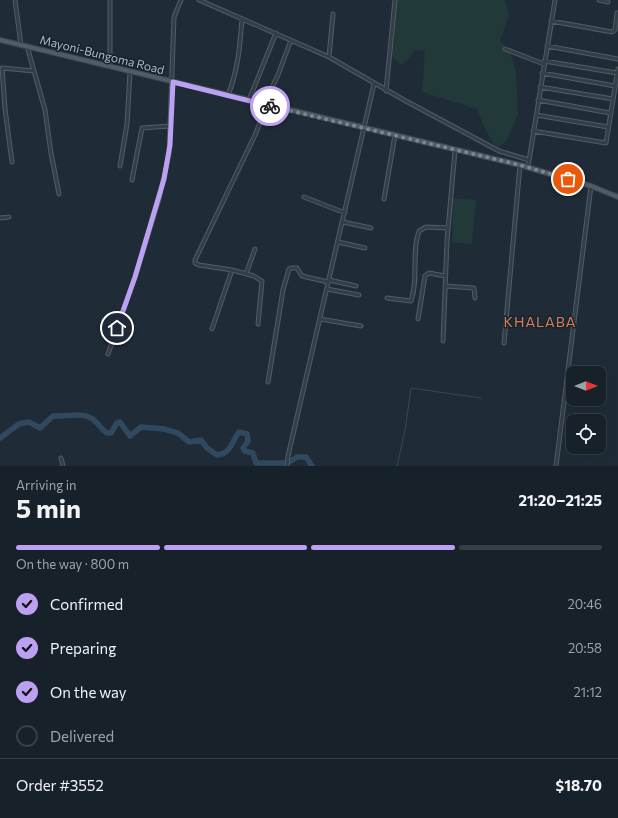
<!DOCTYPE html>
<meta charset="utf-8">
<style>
body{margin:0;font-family:Commissioner,sans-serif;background:#242e36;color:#f1f3f6;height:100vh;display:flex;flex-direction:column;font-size:15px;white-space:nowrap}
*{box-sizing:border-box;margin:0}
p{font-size:13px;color:#9ea3a8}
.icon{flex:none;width:22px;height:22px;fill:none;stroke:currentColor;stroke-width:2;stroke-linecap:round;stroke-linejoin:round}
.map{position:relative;height:466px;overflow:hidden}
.drawer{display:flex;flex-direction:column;background:#17212a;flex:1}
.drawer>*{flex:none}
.needle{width:26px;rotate:90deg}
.tools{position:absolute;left:566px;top:366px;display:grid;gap:8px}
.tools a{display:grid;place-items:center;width:40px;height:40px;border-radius:8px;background:#17212a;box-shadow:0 4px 16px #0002,0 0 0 1px #363e47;font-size:20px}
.pin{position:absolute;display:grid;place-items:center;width:34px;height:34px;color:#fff;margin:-17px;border:2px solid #fff;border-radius:50%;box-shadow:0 1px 4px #0007}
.courier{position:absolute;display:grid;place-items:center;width:40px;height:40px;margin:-20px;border:3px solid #bca0f2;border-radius:50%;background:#fff;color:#222;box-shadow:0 1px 5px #0007}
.overview em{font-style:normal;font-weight:700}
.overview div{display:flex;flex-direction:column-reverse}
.overview{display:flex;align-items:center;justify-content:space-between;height:68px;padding:0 16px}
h1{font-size:26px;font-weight:700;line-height:30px}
.bar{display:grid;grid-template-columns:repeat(4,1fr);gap:6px 4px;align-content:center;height:48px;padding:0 16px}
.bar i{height:5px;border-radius:3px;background:#363e47}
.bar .active{background:#bca0f2}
.bar p{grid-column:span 4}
.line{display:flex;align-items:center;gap:10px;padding:0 16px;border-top:1px solid #363e47}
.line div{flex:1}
ol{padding:0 16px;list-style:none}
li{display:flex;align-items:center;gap:12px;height:44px}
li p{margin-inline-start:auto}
li .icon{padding:4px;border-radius:50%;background:#bca0f2;color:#111;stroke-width:4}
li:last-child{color:#9ea3a8}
li i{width:22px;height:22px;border:2px solid #363e47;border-radius:50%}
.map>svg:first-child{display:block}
.green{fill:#213939}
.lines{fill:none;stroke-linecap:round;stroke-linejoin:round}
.stream{stroke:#30495f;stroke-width:1}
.river{stroke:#30495f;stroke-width:5.5}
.minor-casing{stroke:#505c67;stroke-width:5}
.major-casing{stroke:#3c4752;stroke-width:6}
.minor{stroke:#333e49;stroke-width:3}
.major{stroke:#505d69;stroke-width:4}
.done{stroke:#7b8894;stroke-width:4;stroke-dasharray:0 7.2}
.route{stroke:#bca0f2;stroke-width:5}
.labels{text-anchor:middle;stroke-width:3;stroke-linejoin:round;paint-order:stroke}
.street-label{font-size:12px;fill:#adb9c6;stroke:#18232d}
.quarter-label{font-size:14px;letter-spacing:1px;fill:#d88055;stroke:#18232d}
</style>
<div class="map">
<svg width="618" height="466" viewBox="0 0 618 466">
<rect width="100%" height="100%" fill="#1f2c38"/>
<path class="green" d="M398 0H505L509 16 500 41 510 51 516 72 518 114 507 140 497 149 486 131 477 109 422 92 425 51 415 50 408 60 401 65 390 55Z
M453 198 476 200 472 244 452 242Z"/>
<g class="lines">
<path class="stream" d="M397 466 405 430 411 388 481 398"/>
<path class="river" d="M0 438 19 424 29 422 40 428 53 416C65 417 80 412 91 418 98 422 101 429 107 433H111L117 423 120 422 130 436 141 427 164 429 178 433 189 442 201 440 207 448 217 455C232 453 231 442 239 432L247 434 248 441 243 448 245 451 253 453 256 463H285
M291 461 297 457H306L312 466"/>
<g class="minor-casing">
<path id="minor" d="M15 0 21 45
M110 0V66
M199 0 329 57 404 100 499 151 529 160
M599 0 608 2
M551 21 612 32 615 30 617 13
M27 46 45 110 51 153 59 194
M547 46 618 59
M505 49 544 64
M329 57 333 14
M544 61 617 73
M542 73 615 86
M540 87 613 99
M386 91 395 0
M228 95C238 71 240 45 242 19
M249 100 276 33
M538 100 610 113
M264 104 278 75 291 40
M536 115 608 127
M533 131 606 143 618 69
M12 162 5 109 2 68 34 71
M120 166 127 124 130 72
M528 167 555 0
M132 180 142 128 170 126
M304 197 345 213
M384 199 395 135
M0 218 9 217
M343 222 371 228
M338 242 365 248
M232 270 254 276 262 281 258 324
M246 274 255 249
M329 280 356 286
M445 286 474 288 475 298
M327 289 359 295
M387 298 411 301C419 279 411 253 419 231L426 227 448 228
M320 319 361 326
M418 319 425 276 429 273 445 276
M212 329 232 270 199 265 195 263V260L255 135 267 105
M443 341 447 241 455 150
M504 343 520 165
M108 354 135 277 159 199 169 154 174 17 181 0
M268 382 283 290 289 269 291 268H297L302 276 328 282
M61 458 63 466
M287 466 288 456 374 84
M556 466 591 186"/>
</g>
<g class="major-casing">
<path id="major" d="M0 40 520 165 591 186 618 197"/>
</g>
<use href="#minor" class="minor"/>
<use href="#major" class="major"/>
</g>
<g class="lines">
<path class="done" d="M270 106 520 165 568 179"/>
<path class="route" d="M117 328 135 277 164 179 170 145 173 82 270 106"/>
</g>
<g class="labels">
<g class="street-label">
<text transform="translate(102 55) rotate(14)" y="4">Mayoni-Bungoma Road</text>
</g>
<g class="quarter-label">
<text x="540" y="327">KHALABA</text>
</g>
</g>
</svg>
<div class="tools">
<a><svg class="needle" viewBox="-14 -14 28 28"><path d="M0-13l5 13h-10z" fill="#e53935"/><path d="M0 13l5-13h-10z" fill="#9ea3a8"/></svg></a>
<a><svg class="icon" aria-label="locate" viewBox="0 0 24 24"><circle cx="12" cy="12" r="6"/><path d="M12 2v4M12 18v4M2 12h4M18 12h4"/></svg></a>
</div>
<div class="pin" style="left:568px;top:179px;background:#ea580c"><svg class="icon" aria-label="bag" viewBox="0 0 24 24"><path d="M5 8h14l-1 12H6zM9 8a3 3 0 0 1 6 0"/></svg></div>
<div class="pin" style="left:117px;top:328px;background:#1f2937"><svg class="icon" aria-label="home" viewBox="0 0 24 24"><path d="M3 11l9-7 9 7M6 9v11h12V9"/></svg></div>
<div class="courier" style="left:270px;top:106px"><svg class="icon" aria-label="bike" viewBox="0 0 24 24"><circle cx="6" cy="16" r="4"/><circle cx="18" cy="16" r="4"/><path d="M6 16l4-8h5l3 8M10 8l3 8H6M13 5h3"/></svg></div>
</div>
<section class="drawer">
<div class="overview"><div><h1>5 min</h1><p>Arriving in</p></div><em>21:20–21:25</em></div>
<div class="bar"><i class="active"></i><i class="active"></i><i class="active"></i><i></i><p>On the way · 800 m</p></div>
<ol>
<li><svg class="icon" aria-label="check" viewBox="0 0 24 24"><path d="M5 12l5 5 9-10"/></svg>Confirmed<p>20:46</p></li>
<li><svg class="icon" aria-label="check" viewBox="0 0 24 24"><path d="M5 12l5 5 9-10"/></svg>Preparing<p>20:58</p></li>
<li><svg class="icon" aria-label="check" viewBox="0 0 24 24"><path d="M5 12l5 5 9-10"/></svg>On the way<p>21:12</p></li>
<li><i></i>Delivered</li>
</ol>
<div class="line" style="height:52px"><div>Order #3552</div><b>$18.70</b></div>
</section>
